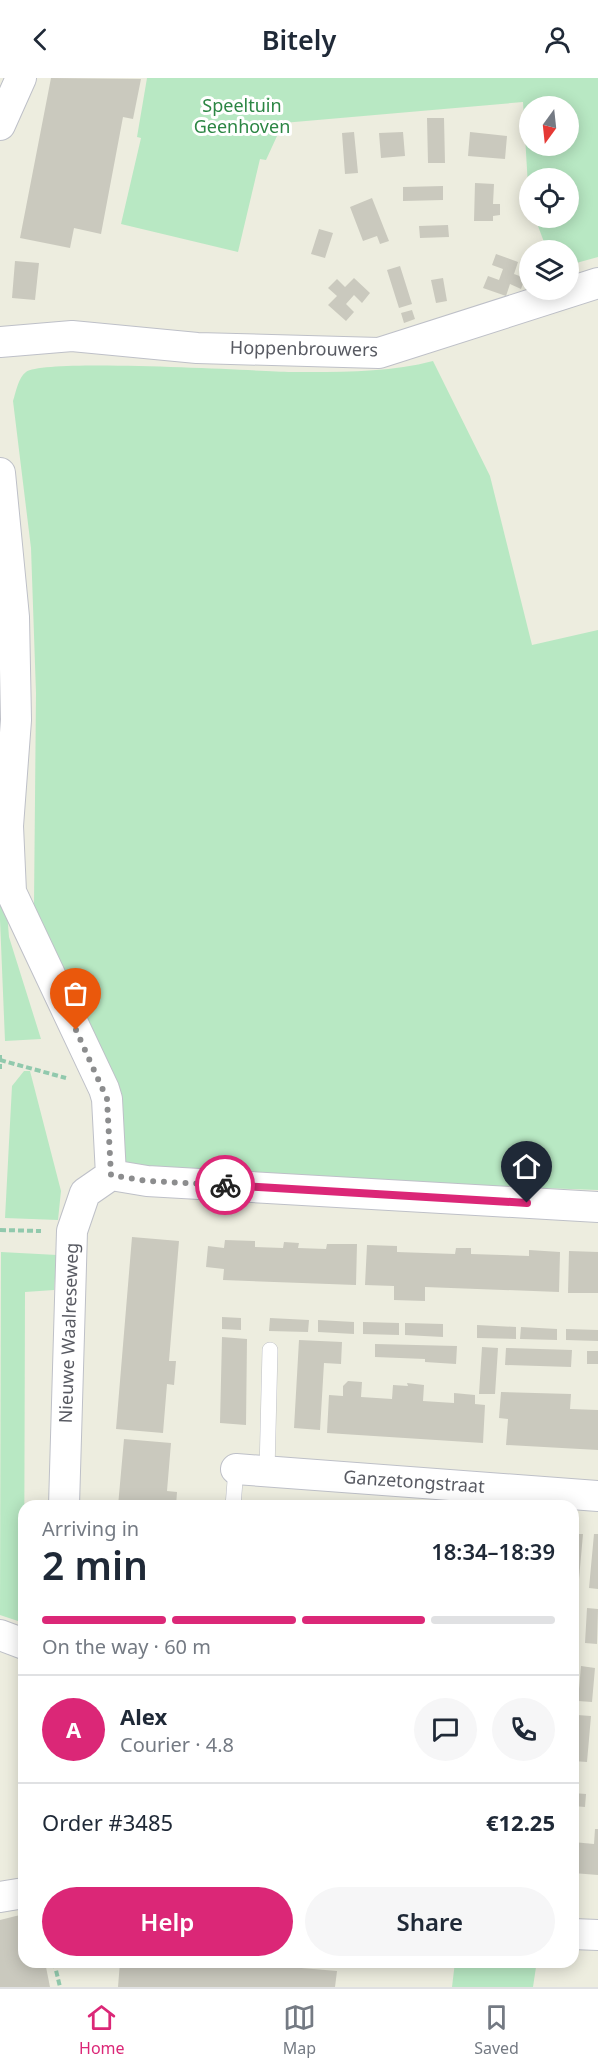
<!DOCTYPE html>
<meta charset="utf-8">
<style>
body{margin:0;font-family:"Noto Sans",sans-serif;background:#f6f6f7;color:#1f2937;height:100vh;display:flex;flex-direction:column;font-size:22px;white-space:nowrap}
*{box-sizing:border-box;margin:0}
p{font-size:20px;color:#747a83}
.icon{flex:none;width:33px;height:33px;fill:none;stroke:currentColor;stroke-width:2;stroke-linecap:round;stroke-linejoin:round}
.map{position:relative;flex:1;overflow:hidden}
.panel{position:absolute;left:18px;top:1422px;width:561px;height:468px;display:flex;flex-direction:column;background:#fff;border-radius:18px;box-shadow:0 3px 15px #0003}
.panel>*{flex:none}
.needle{width:39px;rotate:195deg}
.controls{position:absolute;left:519px;top:18px;display:grid;gap:12px}
.controls a{display:grid;place-items:center;width:60px;height:60px;border-radius:50%;background:#fff;box-shadow:0 3px 15px #0003;font-size:30px}
.pin{position:absolute;display:grid;place-items:center;width:51px;height:51px;color:#fff;margin:-62px -26px;border-radius:50% 50% 50% 0;rotate:-45deg;box-shadow:0 0 6px #0007}
.pin .icon{rotate:45deg}
.courier{position:absolute;display:grid;place-items:center;width:60px;height:60px;margin:-30px;border:4px solid #db2777;border-radius:50%;background:#fff;color:#222;box-shadow:0 2px 8px #0007}
.summary em{font-style:normal;font-weight:600}
.summary div{display:flex;flex-direction:column-reverse}
.summary{display:flex;align-items:center;justify-content:space-between;height:102px;padding:0 24px}
h1{font-size:39px;font-weight:600;line-height:45px}
.bar{display:grid;grid-template-columns:repeat(4,1fr);gap:9px 6px;align-content:center;height:72px;padding:0 24px}
.bar i{height:8px;border-radius:4px;background:#e0e1e3}
.bar .current{background:#db2777}
.bar p{grid-column:span 4}
.line{display:flex;align-items:center;gap:15px;padding:0 24px;border-top:2px solid #e0e1e3}
.line div{flex:1}
.round{display:grid;place-items:center;flex:none;width:63px;height:63px;border-radius:32px;background:#f6f6f7}
.primary-button{display:flex;gap:12px;margin-top:auto;padding:12px 24px}
.primary-button a{flex:1;height:69px;border-radius:36px;background:#db2777;color:#fff;font-size:24px;font-weight:600;line-height:69px;text-align:center}
.primary-button a+a{background:#f6f6f7;color:#1f2937}
header{display:flex;justify-content:space-between;align-items:center;height:78px;padding:0 24px;background:#fff;font-size:27px;font-weight:600}
.tab-bar{display:flex;justify-content:space-around;align-items:center;height:84px;border-top:2px solid #e0e1e3;background:#fff;font-size:16px;color:#747a83}
.tab-bar a{display:grid;justify-items:center;gap:3px}
.tab-bar .current{color:#db2777}
.map>svg:first-child{display:block}
.green{fill:#b8e8c3;fill-rule:evenodd}
.building{fill:#cac9be}
.lines{fill:none;stroke-linecap:round;stroke-linejoin:round}
.lane-casing{stroke:#bec0c8;stroke-width:16}
.street-casing{stroke:#bec0c8;stroke-width:32}
.path{stroke:#91c9ad;stroke-width:4;stroke-dasharray:6 3;stroke-linecap:butt}
.lane{stroke:#fff;stroke-width:15}
.street{stroke:#fff;stroke-width:30}
.done{stroke:#8c8d8e;stroke-width:6;stroke-dasharray:0 10.8}
.route{stroke:#db2777;stroke-width:8}
.labels{text-anchor:middle;stroke-width:6;stroke-linejoin:round;paint-order:stroke}
.park-label{font-size:18px;fill:#2c8644;stroke:#fff}
.street-label{font-size:18px;fill:#585a62;stroke:#fff}
</style>
<header><svg class="icon" aria-label="back" viewBox="0 0 24 24"><path d="M15 5l-7 7 7 7"/></svg>Bitely<svg class="icon" aria-label="person" viewBox="0 0 24 24"><circle cx="12" cy="8" r="4"/><path d="M4 21q1-7 8-7t8 7"/></svg></header>
<div class="map">
<svg width="598" height="1909" viewBox="0 0 598 1909">
<rect width="100%" height="100%" fill="#ededdf"/>
<path class="green" d="M147 0H598V179L569 187 568 172H547L535 140H568V100H530L529 125 523 24 283 45 266 82 260 81 238 174 121 146 141 60 137 59ZM530 28H568V68H530Z
M433 283 490 398 532 567 598 552V1112L123 1095 38 857 34 827 36 615 31 470 13 323C16 314 18 300 26 294 45 280 254 293 291 294 338 294 388 295 433 283Z
M0 442 4 798 9 859 41 961 5 963 0 842Z
M24 993H30L61 1113 58 1142 5 1140 12 1008Z
M1 1174 57 1177 54 1212 25 1214 24 1545 0 1537Z
M455 1884 536 1889 533 1909H452Z"/>
<path class="building" d="M51 0 141 1 133 41 123 39 101 156 74 150 70 170 20 160Z
M427 40H444L445 85H428Z
M354 54 358 95 345 96 342 55Z
M403 54 405 78 381 80 379 55Z
M470 54 507 58 505 81 468 78Z
M475 105 494 106 493 126H500V137L493 138V143H474Z
M443 108V122L403 123V109Z
M372 120 389 163 380 166 377 158 363 163 350 129Z
M448 147 449 159 420 160 419 148Z
M319 151 333 155 325 180 311 176Z
M496 176 518 184 514 196 525 200 521 211 510 206 506 218 483 210 488 198 499 202 503 191 492 187Z
M15 183 39 185 35 222 12 220Z
M400 188 412 226 399 230 387 192Z
M354 200 370 215 362 225 354 217 346 226 354 234 346 243 328 227 337 218 328 210 337 201 345 209Z
M443 200 447 223 436 225 431 202Z
M412 232 415 241 404 245 401 235Z
M132 1159 179 1163 169 1283H176L174 1307 167 1306 163 1355 116 1351Z
M225 1162 255 1163V1169L283 1170 284 1164 299 1165 298 1170 326 1171 327 1166H357L356 1207 223 1202 224 1191 206 1189 208 1168 224 1170Z
M367 1167 397 1168V1174L455 1176 456 1170H471V1176L529 1178V1172L560 1174 559 1214 425 1209V1223L394 1222V1208L365 1207Z
M569 1173 598 1174V1215H568Z
M222 1239 241 1240V1252L222 1251Z
M270 1240 309 1242 308 1254 269 1253Z
M318 1242 354 1244V1256L318 1254Z
M363 1244 399 1245V1257L363 1256Z
M405 1245 443 1246V1259L405 1257Z
M477 1247 516 1249V1261L477 1260Z
M521 1249 557 1251V1262L520 1261Z
M566 1251 598 1252V1263L566 1262Z
M222 1259 247 1261 246 1347 220 1345Z
M299 1262 342 1264 341 1286 324 1285 320 1352 294 1350Z
M375 1266 457 1268 456 1286 425 1284V1281L375 1279Z
M482 1269 498 1270 495 1316H479Z
M506 1270 572 1272 571 1289 505 1287Z
M587 1273H598V1286H587Z
M348 1303 362 1304 361 1319 392 1321 393 1307 408 1308 407 1305 424 1307 423 1323 454 1325V1315L475 1317V1326L485 1327 483 1365 327 1355 329 1317 343 1318V1308Z
M501 1314 571 1316 570 1331 598 1332V1372L506 1367 508 1341 499 1340Z
M124 1361 171 1365 167 1413 177 1414 176 1428H118Z
M573 1456H583L579 1501H573Z
M594 1456H598V1511L589 1510Z
M573 1526H578L575 1563H573Z
M587 1530 598 1531 597 1566 585 1565Z
M581 1588 595 1590 592 1624 578 1623Z
M577 1637 591 1638 587 1684 573 1683Z
M573 1715 586 1716 585 1729 573 1728Z
M595 1751H598V1797L573 1795V1764L594 1766Z
M24 1836V1884H45L50 1909H0V1842Z
M120 1884 243 1885 337 1893 335 1909H118Z"/>
<g class="lines">
<g class="lane-casing">
<path id="lane" d="M267 1393 270 1272
M233 1428 236 1391"/>
</g>
<g class="street-casing">
<path id="street" d="M0 47 21 0
M0 264 72 258 197 270 379 275 598 205
M0 395 14 539 16 642 8 748 11 814 104 1011 107 1021 111 1097
M111 1097 147 1103 598 1129
M236 1391 598 1418
M64 1428 72 1153 85 1115 111 1097
M0 1557 24 1566
M0 1819 24 1815
M573 1856 598 1857"/>
</g>
<path class="path" d="M0 977V991
M0 982 66 1000
M0 1152 41 1153
M54 1884 60 1909"/>
<use href="#lane" class="lane"/>
<use href="#street" class="street"/>
</g>
<g class="lines">
<path class="done" d="M76 952 107 1021 111 1097 147 1103 225 1107"/>
<path class="route" d="M225 1107 527 1125"/>
</g>
<g class="labels">
<g class="park-label">
<text x="242" y="34">Speeltuin<tspan x="242" dy="21">Geenhoven</tspan></text>
</g>
<g class="street-label">
<text transform="translate(304 271) rotate(1)" y="6">Hoppenbrouwers</text>
<text transform="translate(69 1255) rotate(-88)" y="6">Nieuwe Waalreseweg</text>
<text transform="translate(414 1404) rotate(4)" y="6">Ganzetongstraat</text>
</g>
</g>
</svg>
<div class="controls">
<a><svg class="needle" viewBox="-14 -14 28 28"><path d="M0-13l5 13h-10z" fill="#e53935"/><path d="M0 13l5-13h-10z" fill="#747a83"/></svg></a>
<a><svg class="icon" aria-label="locate" viewBox="0 0 24 24"><circle cx="12" cy="12" r="6"/><path d="M12 2v4M12 18v4M2 12h4M18 12h4"/></svg></a>
<a><svg class="icon" aria-label="layers" viewBox="0 0 24 24"><path d="M12 4l9 5-9 5-9-5zM3 14l9 5 9-5"/></svg></a>
</div>
<div class="pin" style="left:76px;top:952px;background:#ea580c"><svg class="icon" aria-label="bag" viewBox="0 0 24 24"><path d="M5 8h14l-1 12H6zM9 8a3 3 0 0 1 6 0"/></svg></div>
<div class="pin" style="left:527px;top:1125px;background:#1f2937"><svg class="icon" aria-label="home" viewBox="0 0 24 24"><path d="M3 11l9-7 9 7M6 9v11h12V9"/></svg></div>
<div class="courier" style="left:225px;top:1107px"><svg class="icon" aria-label="bike" viewBox="0 0 24 24"><circle cx="6" cy="16" r="4"/><circle cx="18" cy="16" r="4"/><path d="M6 16l4-8h5l3 8M10 8l3 8H6M13 5h3"/></svg></div>
<section class="panel">
<div class="summary"><div><h1>2 min</h1><p>Arriving in</p></div><em>18:34–18:39</em></div>
<div class="bar"><i class="current"></i><i class="current"></i><i class="current"></i><i></i><p>On the way · 60 m</p></div>
<div class="line" style="height:108px"><b class="round" style="background:#db2777;color:#fff">A</b><div><b>Alex</b><p>Courier · 4.8</p></div><a class="round"><svg class="icon" aria-label="chat" viewBox="0 0 24 24"><path d="M4 5h16v11H9l-5 4z"/></svg></a><a class="round"><svg class="icon" aria-label="phone" viewBox="0 0 24 24"><path d="M5 4h4l2 5-3 2q2 4 5 5l2-3 5 2v4C11 20 4 13 5 4z"/></svg></a></div>
<div class="line" style="height:78px"><div>Order #3485</div><b>€12.25</b></div>
<div class="primary-button"><a>Help</a><a>Share</a></div>
</section>
</div>
<nav class="tab-bar">
<a class="current"><svg class="icon" aria-label="home" viewBox="0 0 24 24"><path d="M3 11l9-7 9 7M6 9v11h12V9"/></svg>Home</a>
<a><svg class="icon" aria-label="map" viewBox="0 0 24 24"><path d="M3 6l6-2 6 2 6-2v14l-6 2-6-2-6 2zM9 4v14M15 6v14"/></svg>Map</a>
<a><svg class="icon" aria-label="saved" viewBox="0 0 24 24"><path d="M7 4h10v16l-5-4-5 4z"/></svg>Saved</a>
</nav>
